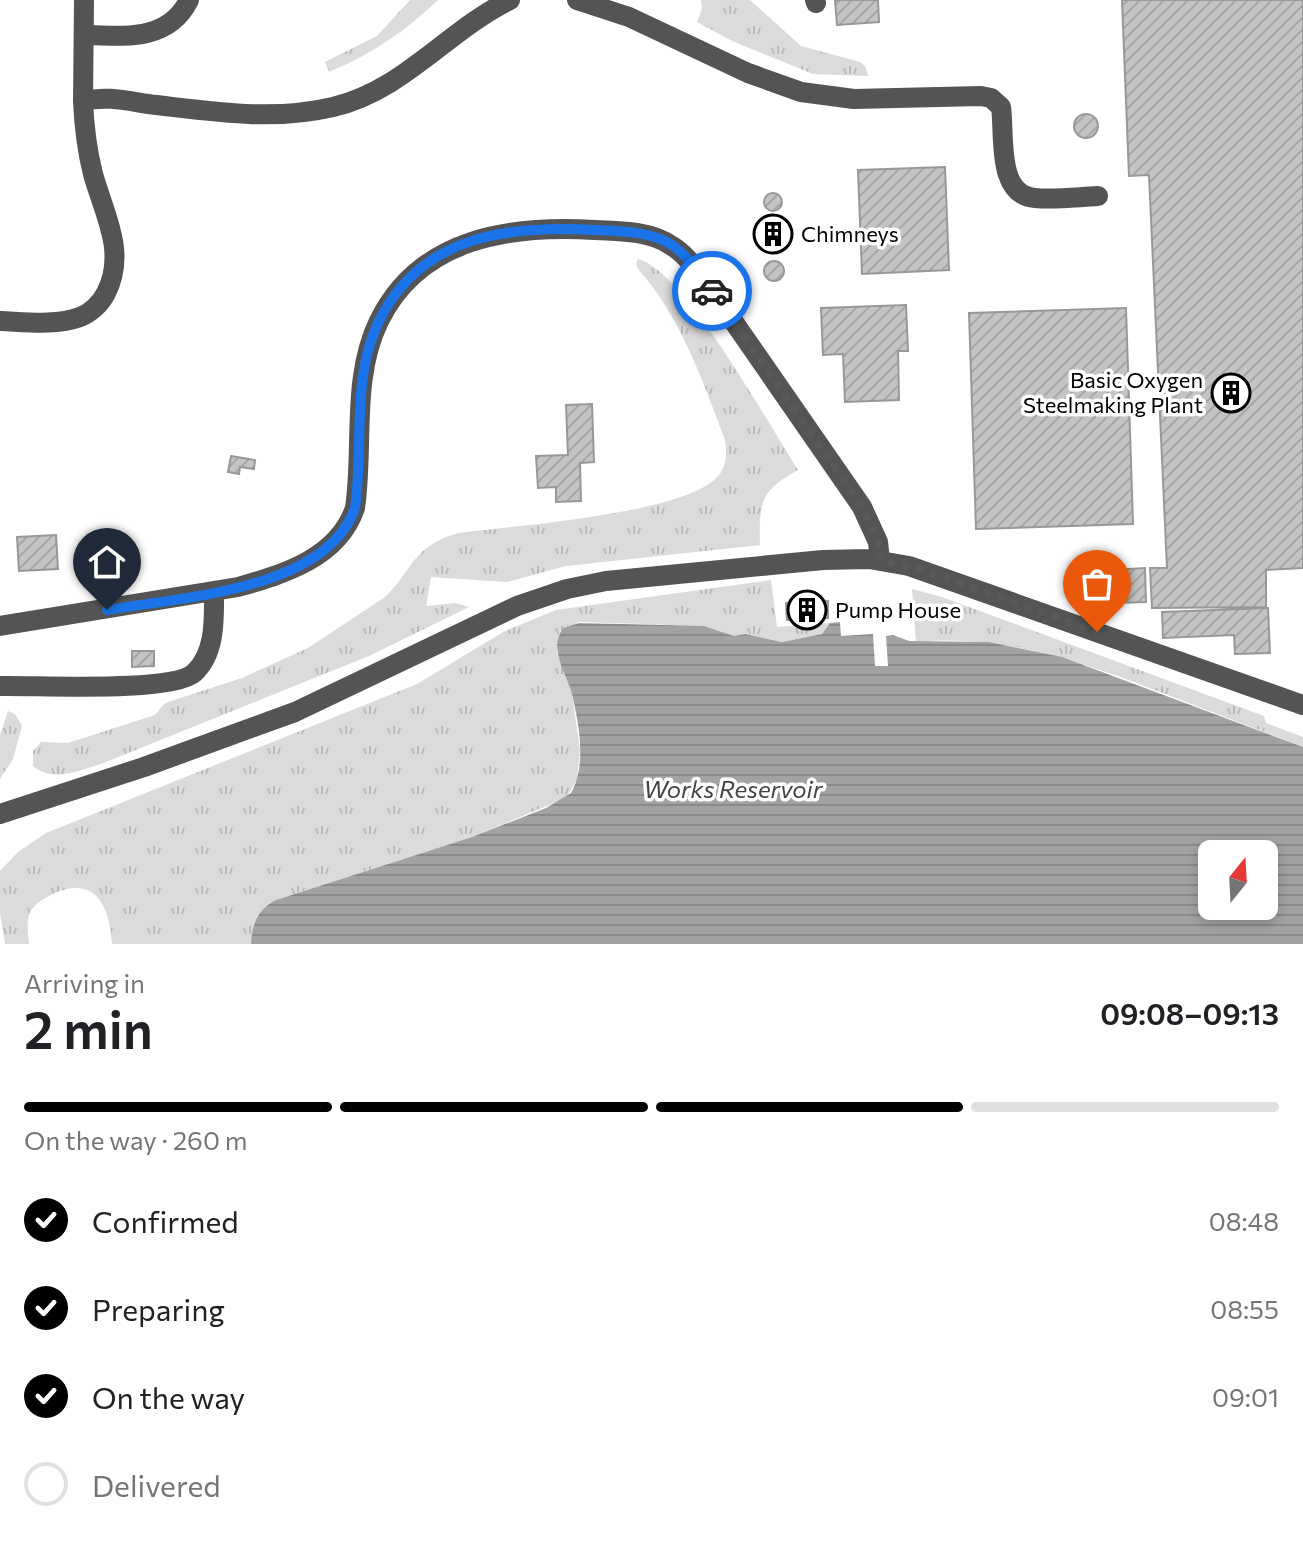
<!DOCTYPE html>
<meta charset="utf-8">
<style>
body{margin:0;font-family:Commissioner,sans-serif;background:#f2f2f2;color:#202124;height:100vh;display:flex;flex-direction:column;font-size:30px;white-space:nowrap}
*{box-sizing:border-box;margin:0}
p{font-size:26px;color:#757577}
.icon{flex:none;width:44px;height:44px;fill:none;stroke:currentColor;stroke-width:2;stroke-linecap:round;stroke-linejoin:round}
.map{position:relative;height:944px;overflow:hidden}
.side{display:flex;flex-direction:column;background:#fff;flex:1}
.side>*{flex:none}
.needle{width:52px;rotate:18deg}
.fabs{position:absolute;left:1198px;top:840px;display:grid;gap:16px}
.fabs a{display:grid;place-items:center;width:80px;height:80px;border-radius:12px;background:#fff;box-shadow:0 4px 12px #0003;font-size:40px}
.pin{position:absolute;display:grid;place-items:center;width:68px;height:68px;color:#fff;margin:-82px -34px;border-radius:50% 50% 50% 0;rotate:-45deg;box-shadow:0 0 8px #0007}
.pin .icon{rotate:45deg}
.courier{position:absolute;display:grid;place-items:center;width:80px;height:80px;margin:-40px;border:6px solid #1a73e8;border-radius:50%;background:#fff;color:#222;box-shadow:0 2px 10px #0007}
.overview em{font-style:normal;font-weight:600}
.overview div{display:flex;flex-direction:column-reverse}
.overview{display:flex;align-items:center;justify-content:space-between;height:136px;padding:0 24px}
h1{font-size:52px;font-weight:600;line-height:60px}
.bar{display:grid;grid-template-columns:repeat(4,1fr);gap:12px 8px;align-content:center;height:96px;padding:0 24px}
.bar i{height:10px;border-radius:6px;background:#e0e0e0}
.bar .on{background:#000}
.bar p{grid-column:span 4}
ol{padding:0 24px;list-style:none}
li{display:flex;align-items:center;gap:24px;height:88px}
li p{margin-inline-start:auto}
li .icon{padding:8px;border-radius:50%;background:#000;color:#fff;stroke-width:4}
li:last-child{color:#757577}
li i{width:44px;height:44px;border:4px solid #e0e0e0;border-radius:50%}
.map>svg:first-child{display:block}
.grass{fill:url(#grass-tufts)}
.water{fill:url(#water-rules);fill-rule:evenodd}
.building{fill:url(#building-hatch);stroke:#989898;stroke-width:2}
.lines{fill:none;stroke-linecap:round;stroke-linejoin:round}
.minor{stroke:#545454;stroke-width:20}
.done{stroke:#595959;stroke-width:8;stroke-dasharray:0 14.4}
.route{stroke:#1a73e8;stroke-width:10}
.labels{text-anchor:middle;stroke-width:7;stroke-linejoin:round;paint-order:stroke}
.poi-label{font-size:22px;fill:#000;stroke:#fff;text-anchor:start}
.water-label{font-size:24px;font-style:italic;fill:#434343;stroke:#fff}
</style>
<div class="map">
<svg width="1303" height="944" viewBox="0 0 1303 944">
<defs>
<pattern id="grass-tufts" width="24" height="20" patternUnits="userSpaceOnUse" patternTransform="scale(2)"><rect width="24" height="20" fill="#dbdbdb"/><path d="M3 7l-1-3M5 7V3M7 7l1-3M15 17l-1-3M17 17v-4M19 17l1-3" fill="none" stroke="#bababa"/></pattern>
<pattern id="water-rules" width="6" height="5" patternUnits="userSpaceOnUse" patternTransform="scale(2)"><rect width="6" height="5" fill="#a2a2a2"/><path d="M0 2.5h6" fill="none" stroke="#8a8a8a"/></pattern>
<pattern id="building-hatch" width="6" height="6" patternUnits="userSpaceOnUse" patternTransform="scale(2)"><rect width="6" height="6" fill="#c4c4c4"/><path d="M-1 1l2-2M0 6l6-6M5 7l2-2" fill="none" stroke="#a7a7a7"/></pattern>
</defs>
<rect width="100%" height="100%" fill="#fff"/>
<path class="grass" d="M410 0H438C406 31 370 55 329 72L325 62 377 36Z
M701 0H750L801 46 860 62 865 66 868 76 813 74 732 41 697 22 702 9Z
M638 259C684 270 769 425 798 470 760 491 759 502 760 545L566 566 507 582 431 577 426 606 455 603 469 607 369 656 101 764C80 770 52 783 33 766V751L41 742 68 743 155 715 164 704 171 701 242 678 288 657 308 648 385 597C415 568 410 548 458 533 511 526 689 514 719 475 727 465 727 452 725 440 704 383 679 314 638 269L636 264Z
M771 580 777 627 830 623 822 634 782 642 745 634 734 636 704 626 579 622 560 631 557 653 572 693 580 751 577 779 566 798 472 837 276 900C259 909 253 926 251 944H112C110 909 97 875 55 893 46 897 35 903 30 912 26 921 28 934 29 944H5L0 913V871L18 852 46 833 417 684 505 631 556 610Z
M912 589 942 597 1264 716 1266 723 1303 737V747C1257 729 1211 712 1165 694 1085 663 1003 633 916 642Z
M8 711 15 714 22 726 13 759 0 779V735Z"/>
<path class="water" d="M840 622 841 636 873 634 875 666H888L886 636 893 635 909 641 989 642 1062 657 1303 747V944H251C252 924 258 909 276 900L472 837 546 808 571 793C587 765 579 724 572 694 566 672 548 649 563 628L579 623 704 626 734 636 745 634 782 642 822 634 830 623ZM1212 854H1264V906H1212Z"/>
<path class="building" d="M835 0H878L879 22 837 25Z
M1122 0H1303V568L1266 570V607L1152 608 1150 568H1167L1149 175 1129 176Z
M1074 126a12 12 0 1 1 24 0a12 12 0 1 1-24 0Z
M945 167 949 270 862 274 858 170Z
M764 202a9 9 0 1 1 18 0a9 9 0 1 1-18 0Z
M764 234a9 9 0 1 1 18 0a9 9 0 1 1-18 0Z
M764 271a10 10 0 1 1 20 0a10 10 0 1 1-20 0Z
M906 305 908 351H898L899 400 845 402 843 354 823 355 821 308Z
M1126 308 1133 524 976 529 969 313Z
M592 404 594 462 580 463 581 501 556 502V487L538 488 536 456 568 455 566 405Z
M231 456 255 460 254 469 240 467 239 474 228 472Z
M56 535 58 569 19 571 17 537Z
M1145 568 1146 602 1113 603 1112 570Z
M828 601V618L787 620 786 603Z
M1268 608 1270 653 1235 654 1234 635 1163 638 1162 612Z
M132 651H154V666L132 667Z"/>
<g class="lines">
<path class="minor" d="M84 0 83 101C109 95 131 102 156 105 216 112 274 121 333 107 403 91 448 30 510 0
M577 0 629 17 748 73 801 92 854 99 981 96 991 98 1001 107C1005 135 996 195 1035 198 1055 200 1077 197 1098 196
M815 0 816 3
M84 35C124 36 168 42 189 0
M0 321C26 322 55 326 80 317 91 313 101 303 106 293 127 252 104 214 93 174 87 150 84 125 83 101
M0 626 238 587C284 574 338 558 355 508 364 447 351 378 379 321 420 237 511 225 595 230 620 231 651 231 672 246 684 253 693 265 702 276L862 507 878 542 880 560
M0 686C36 685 171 693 194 673 216 653 214 618 214 592
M0 814 144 767 295 712 517 606 567 589 606 581 823 560 869 559 909 566 1303 705"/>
</g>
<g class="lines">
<path class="done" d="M712 291 862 507 878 542 880 560 920 569 1097 632"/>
<path class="route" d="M107 610C180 597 326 591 355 508 364 447 351 378 379 321 421 235 509 225 595 230 619 231 651 231 672 245 689 257 701 275 712 291"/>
</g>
<defs>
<g id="building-ring" transform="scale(2)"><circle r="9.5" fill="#fff" stroke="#000" stroke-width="1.5"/><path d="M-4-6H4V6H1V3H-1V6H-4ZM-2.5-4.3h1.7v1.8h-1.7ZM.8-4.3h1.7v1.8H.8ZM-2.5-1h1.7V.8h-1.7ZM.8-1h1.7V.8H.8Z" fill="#000"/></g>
</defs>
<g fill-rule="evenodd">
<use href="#building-ring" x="773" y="234"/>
<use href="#building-ring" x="1231" y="393"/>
<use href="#building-ring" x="807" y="610"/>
</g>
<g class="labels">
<g class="poi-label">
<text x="801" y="242">Chimneys</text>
<text x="1203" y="388" text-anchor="end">Basic Oxygen<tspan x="1203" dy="25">Steelmaking Plant</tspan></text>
<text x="835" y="618">Pump House</text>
</g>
<g class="water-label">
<text x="733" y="798">Works Reservoir</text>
</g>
</g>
</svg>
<div class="fabs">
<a><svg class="needle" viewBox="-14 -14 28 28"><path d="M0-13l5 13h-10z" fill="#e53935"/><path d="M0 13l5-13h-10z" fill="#757577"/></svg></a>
</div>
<div class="pin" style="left:1097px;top:632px;background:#ea580c"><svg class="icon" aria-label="bag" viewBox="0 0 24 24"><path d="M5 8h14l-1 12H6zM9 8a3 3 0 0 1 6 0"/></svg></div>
<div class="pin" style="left:107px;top:610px;background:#1f2937"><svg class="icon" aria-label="home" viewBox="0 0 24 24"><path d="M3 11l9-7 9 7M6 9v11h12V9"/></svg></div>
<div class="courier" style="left:712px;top:291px"><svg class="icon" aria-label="car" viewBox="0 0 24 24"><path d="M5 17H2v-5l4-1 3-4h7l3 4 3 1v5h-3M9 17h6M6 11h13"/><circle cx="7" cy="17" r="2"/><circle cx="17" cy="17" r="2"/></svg></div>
</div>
<section class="side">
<div class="overview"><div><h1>2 min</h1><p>Arriving in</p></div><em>09:08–09:13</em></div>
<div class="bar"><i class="on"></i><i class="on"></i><i class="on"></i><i></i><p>On the way · 260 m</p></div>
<ol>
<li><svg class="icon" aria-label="check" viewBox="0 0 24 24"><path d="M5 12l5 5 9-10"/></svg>Confirmed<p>08:48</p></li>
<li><svg class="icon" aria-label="check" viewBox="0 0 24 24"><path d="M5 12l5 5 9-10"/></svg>Preparing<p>08:55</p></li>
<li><svg class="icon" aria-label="check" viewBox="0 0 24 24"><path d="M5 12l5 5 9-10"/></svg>On the way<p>09:01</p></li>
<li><i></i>Delivered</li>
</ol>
</section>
